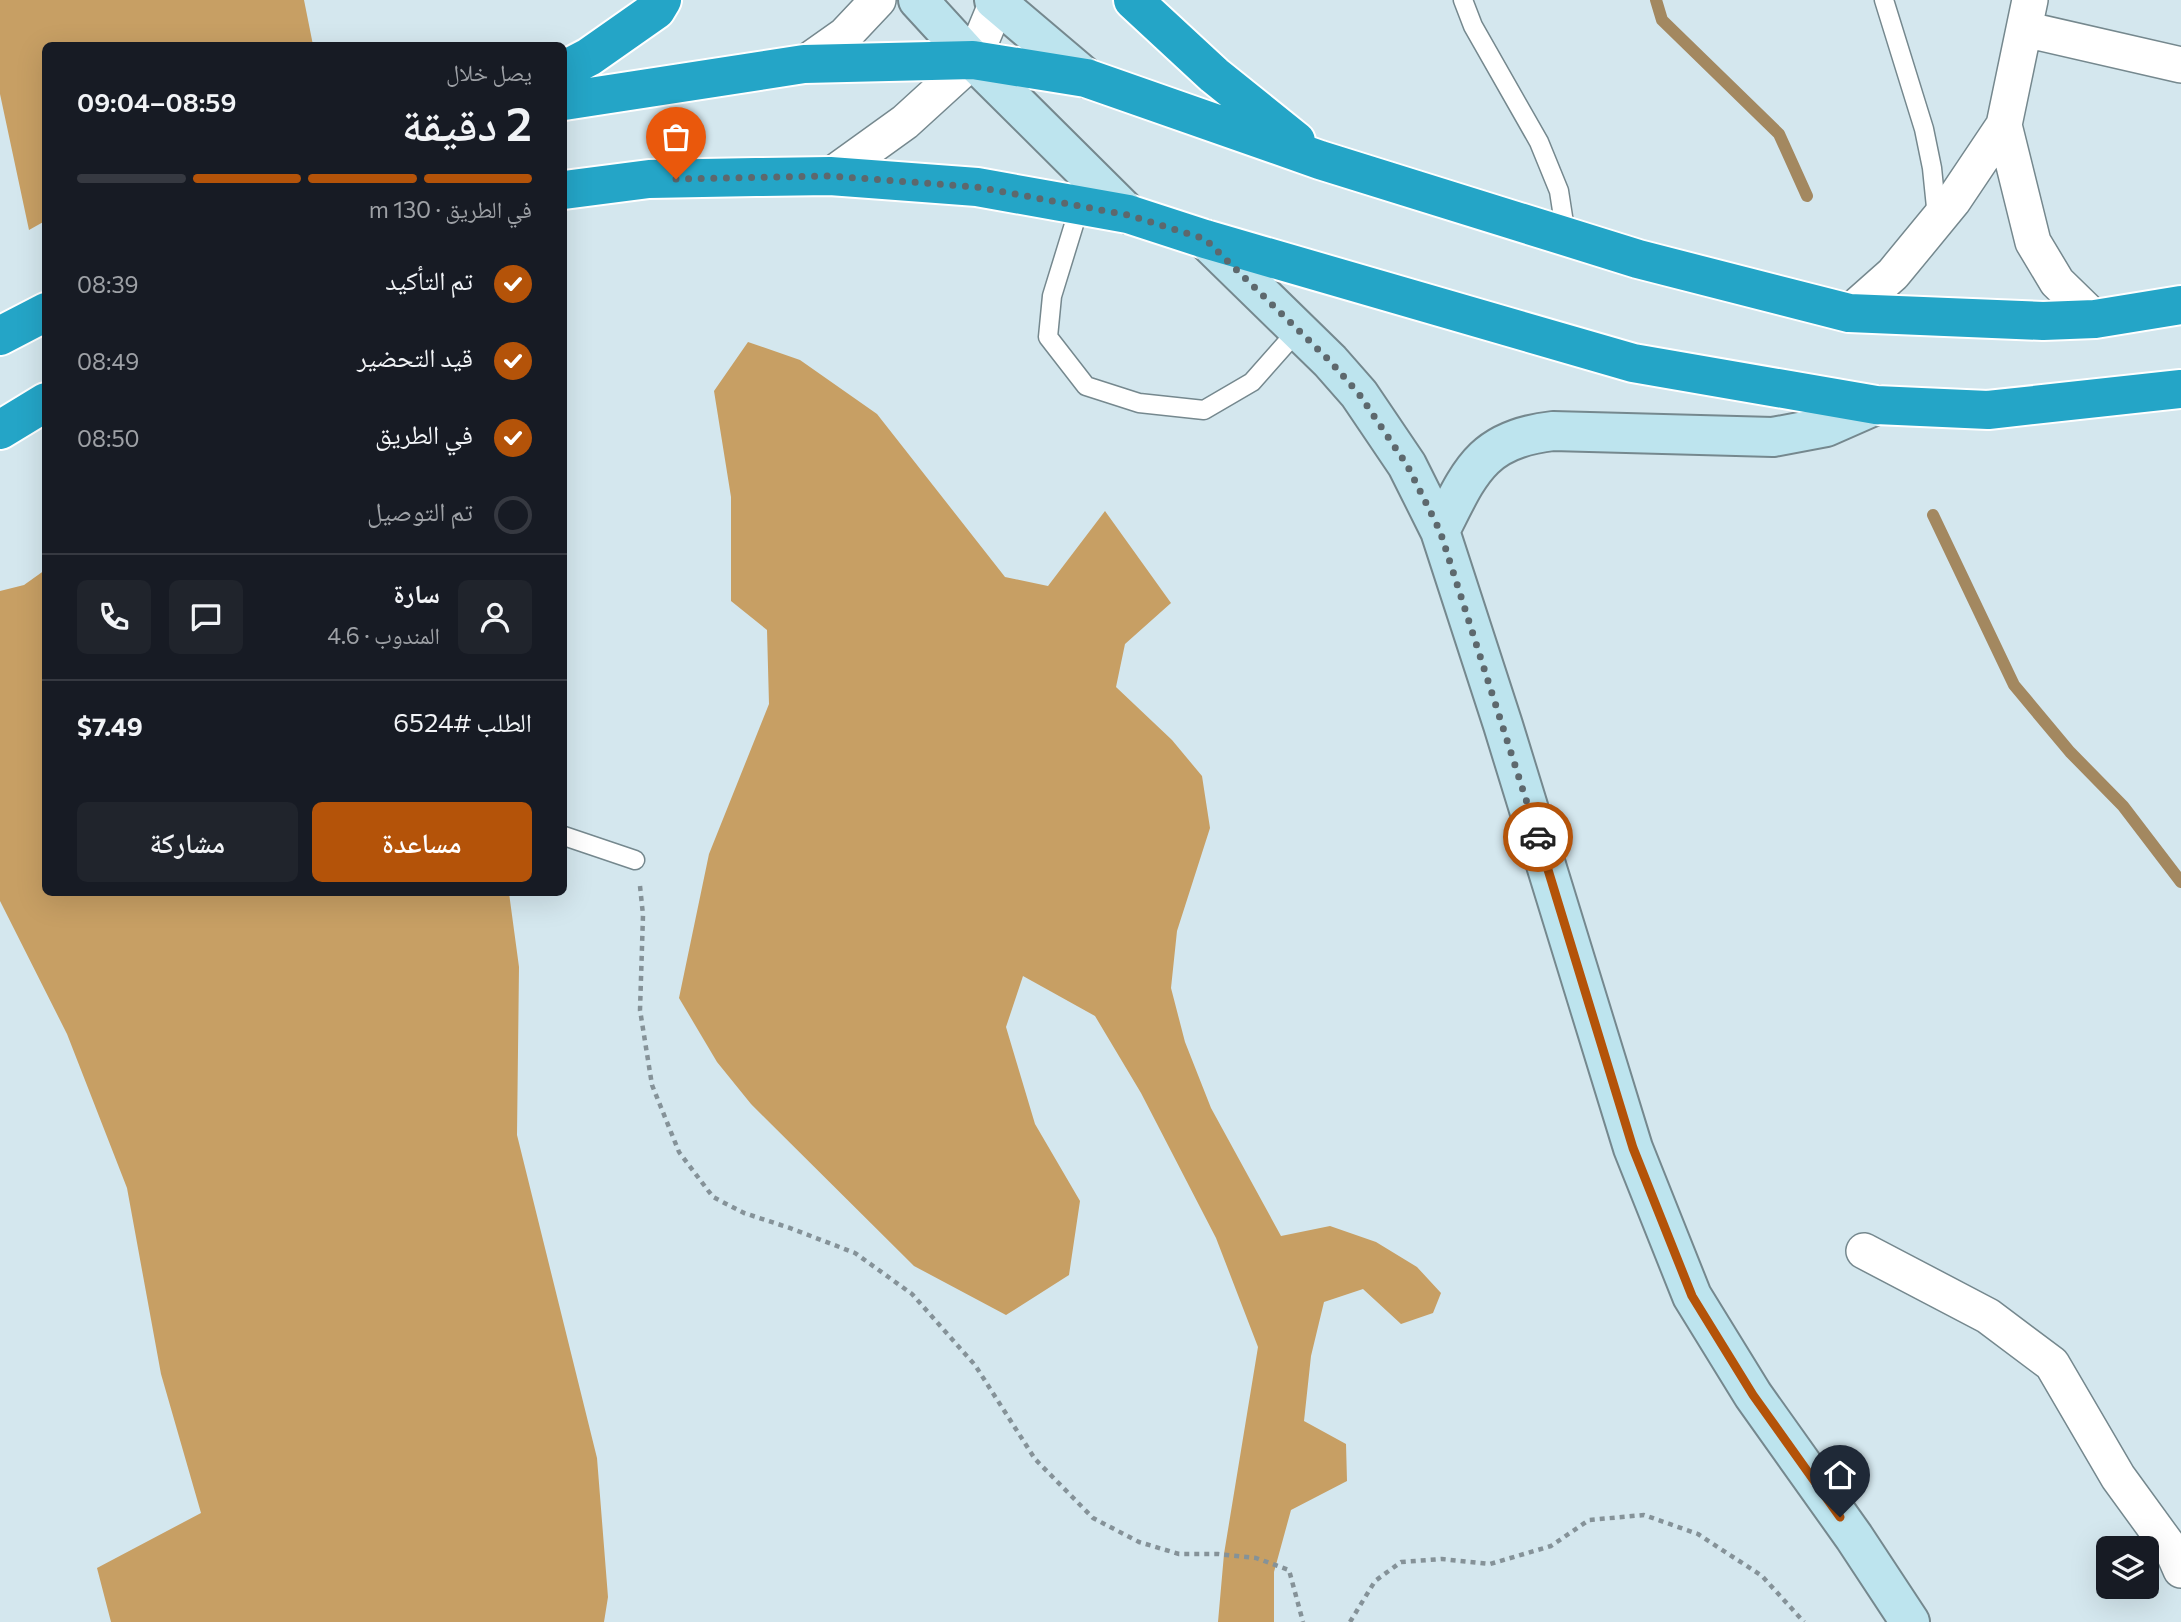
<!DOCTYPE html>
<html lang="ar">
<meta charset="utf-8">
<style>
body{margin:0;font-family:Commissioner,"Noto Naskh Arabic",sans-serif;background:#20242c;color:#f1f3f6;direction:rtl;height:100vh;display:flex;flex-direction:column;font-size:26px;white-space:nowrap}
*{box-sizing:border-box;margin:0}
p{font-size:23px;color:#9ea1a6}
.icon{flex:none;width:38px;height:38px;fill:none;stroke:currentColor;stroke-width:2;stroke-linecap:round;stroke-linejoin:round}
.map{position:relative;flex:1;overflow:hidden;direction:ltr}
.drawer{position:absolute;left:42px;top:42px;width:525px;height:854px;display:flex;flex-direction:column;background:#171b24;border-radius:10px;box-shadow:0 7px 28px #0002;direction:rtl}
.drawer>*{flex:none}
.buttons{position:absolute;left:2096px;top:1536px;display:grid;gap:14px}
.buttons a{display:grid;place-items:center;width:63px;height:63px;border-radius:10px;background:#171b24;box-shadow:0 7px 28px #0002;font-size:35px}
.pin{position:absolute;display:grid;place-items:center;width:60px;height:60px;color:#fff;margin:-72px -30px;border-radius:50% 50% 50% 0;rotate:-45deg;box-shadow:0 0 7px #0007}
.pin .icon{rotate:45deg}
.courier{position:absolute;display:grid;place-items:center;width:70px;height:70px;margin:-35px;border:5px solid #b45309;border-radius:50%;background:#fff;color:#222;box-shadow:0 2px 9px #0007}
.overview em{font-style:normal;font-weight:600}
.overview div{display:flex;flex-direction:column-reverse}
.overview{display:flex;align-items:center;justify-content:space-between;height:119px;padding:0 35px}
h1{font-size:46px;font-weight:600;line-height:52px}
.bar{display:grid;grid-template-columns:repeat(4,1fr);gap:10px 7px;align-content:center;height:84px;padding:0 35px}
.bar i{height:9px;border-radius:5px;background:#363941}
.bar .selected{background:#b45309}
.bar p{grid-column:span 4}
.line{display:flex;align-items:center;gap:18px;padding:0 35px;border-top:2px solid #363941}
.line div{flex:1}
.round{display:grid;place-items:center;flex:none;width:74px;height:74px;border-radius:10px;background:#20242c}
ol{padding:0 35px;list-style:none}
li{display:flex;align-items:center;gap:21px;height:77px}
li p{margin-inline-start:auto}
li .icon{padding:7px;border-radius:50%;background:#b45309;color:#fff;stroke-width:4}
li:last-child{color:#9ea1a6}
li i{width:38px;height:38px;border:4px solid #363941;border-radius:50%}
.button{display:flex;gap:14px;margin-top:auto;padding:14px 35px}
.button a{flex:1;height:80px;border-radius:10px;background:#b45309;color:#fff;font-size:28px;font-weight:600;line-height:80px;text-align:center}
.button a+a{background:#20242c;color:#f1f3f6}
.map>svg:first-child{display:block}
.forest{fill:#c79f64}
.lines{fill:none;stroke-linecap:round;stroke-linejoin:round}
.stream{stroke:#a38860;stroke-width:12}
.lane-casing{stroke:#75888e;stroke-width:21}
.street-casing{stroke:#75888e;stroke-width:38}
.secondary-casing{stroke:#75888e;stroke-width:42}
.highway-casing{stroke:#fff;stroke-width:42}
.path{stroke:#859298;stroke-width:4.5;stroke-dasharray:5 5;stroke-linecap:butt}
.lane{stroke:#fff;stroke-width:18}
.street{stroke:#fff;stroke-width:35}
.secondary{stroke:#bde4ee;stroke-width:38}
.highway{stroke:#24a5c7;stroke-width:38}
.done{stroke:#5d686d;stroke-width:7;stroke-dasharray:0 12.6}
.route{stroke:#b45309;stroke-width:9}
</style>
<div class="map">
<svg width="2181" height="1622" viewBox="0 0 2181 1622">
<rect width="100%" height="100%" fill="#d4e7ee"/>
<path class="forest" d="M0 0H304L313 45 46 46 45 221 29 230 0 94Z
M748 342 800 360 877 414 1005 577 1048 586 1105 511 1171 603 1125 644 1116 687 1172 740 1202 776 1210 828 1177 931 1171 988 1185 1042 1211 1108 1281 1236 1330 1226 1376 1242 1417 1267 1441 1293 1433 1313 1401 1324 1363 1289 1324 1302 1311 1356 1304 1421 1346 1444 1347 1481 1291 1510 1274 1572V1622H1218L1224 1554 1258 1347 1216 1238 1141 1093 1095 1016 1023 976 1006 1027 1035 1124 1080 1201 1069 1275 1006 1315 914 1266 751 1104 717 1062 679 998 709 854 769 704 767 630 731 601V497L714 391Z
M45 570 46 892 509 893 519 967 517 1135 597 1458 608 1597 604 1622H111L97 1568 201 1513 161 1374 127 1188 67 1034 0 901V591L24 585Z"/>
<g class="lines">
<path class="stream" d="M1656 0 1662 20 1779 134 1807 196
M1933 515 2014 685 2070 752 2123 806 2181 882"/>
<g class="lane-casing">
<path id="lane" d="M1463 0 1473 26 1539 142 1559 191 1566 236
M1884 0 1924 129 1932 168 1937 217
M1080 205 1052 296 1048 337 1086 386 1139 403 1204 410 1252 382 1298 330
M564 836 635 860"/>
</g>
<g class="street-casing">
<path id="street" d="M2024 29 2181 65
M804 64 845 35 878 0
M2004 125 2033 242 2057 282 2095 319
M830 176 905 122 973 60 998 0
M1849 313 1893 274 1953 201 2004 125 2030 0
M1864 1251 1988 1316 2052 1364 2118 1477 2174 1554 2181 1570"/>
</g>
<g class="secondary-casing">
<path id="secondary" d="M918 0 973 60 1128 214
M994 0 1086 78
M1205 239 1330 361 1359 394 1407 465 1440 531 1503 725 1633 1148 1692 1296 1753 1395 1854 1537 1910 1622
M1440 531C1470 472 1481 439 1553 431L1773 437 1826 427 1876 405"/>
</g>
<g class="highway-casing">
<path id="highway" d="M1133 0 1214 75 1296 141
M564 70 589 57 656 10 662 0
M564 101 804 64 973 60 1086 78 1320 160 1638 259 1849 313 2043 321 2095 319 2181 305
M564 190 649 179 756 177 830 176 977 187 1128 214 1205 239 1633 363 1876 405 1988 410 2181 389
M0 336 46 312
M0 430 46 402"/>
</g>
<path class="path" d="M640 886 643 915 640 1010 652 1085 679 1152 713 1197 744 1213 790 1228 855 1253 912 1294 975 1365 1035 1459 1093 1518 1139 1542 1179 1554H1218L1256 1558 1289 1570 1303 1622
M1350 1622 1375 1581 1401 1562 1442 1559 1490 1564 1551 1546 1589 1520 1644 1515 1698 1534 1762 1576 1804 1622"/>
<use href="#lane" class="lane"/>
<use href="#street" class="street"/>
<use href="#secondary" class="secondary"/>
<use href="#highway" class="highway"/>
</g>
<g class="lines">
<path class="done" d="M676 179 830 176 977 187 1128 215 1205 239 1330 361 1359 394 1407 465 1440 531 1538 837"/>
<path class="route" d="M1538 837 1633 1148 1692 1296 1753 1395 1840 1517"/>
</g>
</svg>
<div class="buttons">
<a><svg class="icon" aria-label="layers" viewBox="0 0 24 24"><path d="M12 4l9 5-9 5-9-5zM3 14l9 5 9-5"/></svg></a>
</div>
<div class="pin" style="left:676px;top:179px;background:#ea580c"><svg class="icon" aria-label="bag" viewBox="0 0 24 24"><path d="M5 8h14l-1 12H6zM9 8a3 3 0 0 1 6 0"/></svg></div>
<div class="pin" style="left:1840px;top:1517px;background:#1f2937"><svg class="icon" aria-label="home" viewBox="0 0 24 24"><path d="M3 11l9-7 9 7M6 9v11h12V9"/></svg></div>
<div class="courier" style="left:1538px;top:837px"><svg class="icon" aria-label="car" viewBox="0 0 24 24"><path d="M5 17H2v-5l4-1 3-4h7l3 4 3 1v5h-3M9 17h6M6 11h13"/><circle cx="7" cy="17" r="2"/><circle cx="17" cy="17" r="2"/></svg></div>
<section class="drawer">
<div class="overview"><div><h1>2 دقيقة</h1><p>يصل خلال</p></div><em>08:59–09:04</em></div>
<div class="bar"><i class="selected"></i><i class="selected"></i><i class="selected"></i><i></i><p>في الطريق · 130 m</p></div>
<ol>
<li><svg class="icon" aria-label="check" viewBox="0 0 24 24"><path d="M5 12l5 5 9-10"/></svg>تم التأكيد<p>08:39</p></li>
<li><svg class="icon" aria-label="check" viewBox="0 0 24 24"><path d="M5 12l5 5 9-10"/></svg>قيد التحضير<p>08:49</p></li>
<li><svg class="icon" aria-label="check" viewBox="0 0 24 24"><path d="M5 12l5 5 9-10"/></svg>في الطريق<p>08:50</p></li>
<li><i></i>تم التوصيل</li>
</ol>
<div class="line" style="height:126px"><a class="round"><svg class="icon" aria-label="person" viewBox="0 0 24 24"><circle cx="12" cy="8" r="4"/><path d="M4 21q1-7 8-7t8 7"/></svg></a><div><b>سارة</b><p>المندوب · 4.6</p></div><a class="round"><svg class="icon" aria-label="chat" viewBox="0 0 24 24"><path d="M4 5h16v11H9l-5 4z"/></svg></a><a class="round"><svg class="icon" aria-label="phone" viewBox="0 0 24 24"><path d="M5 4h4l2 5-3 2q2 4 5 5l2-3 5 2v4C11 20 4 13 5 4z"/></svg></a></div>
<div class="line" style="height:91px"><div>الطلب #6524</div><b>$7.49</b></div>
<div class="button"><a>مساعدة</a><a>مشاركة</a></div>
</section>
</div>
